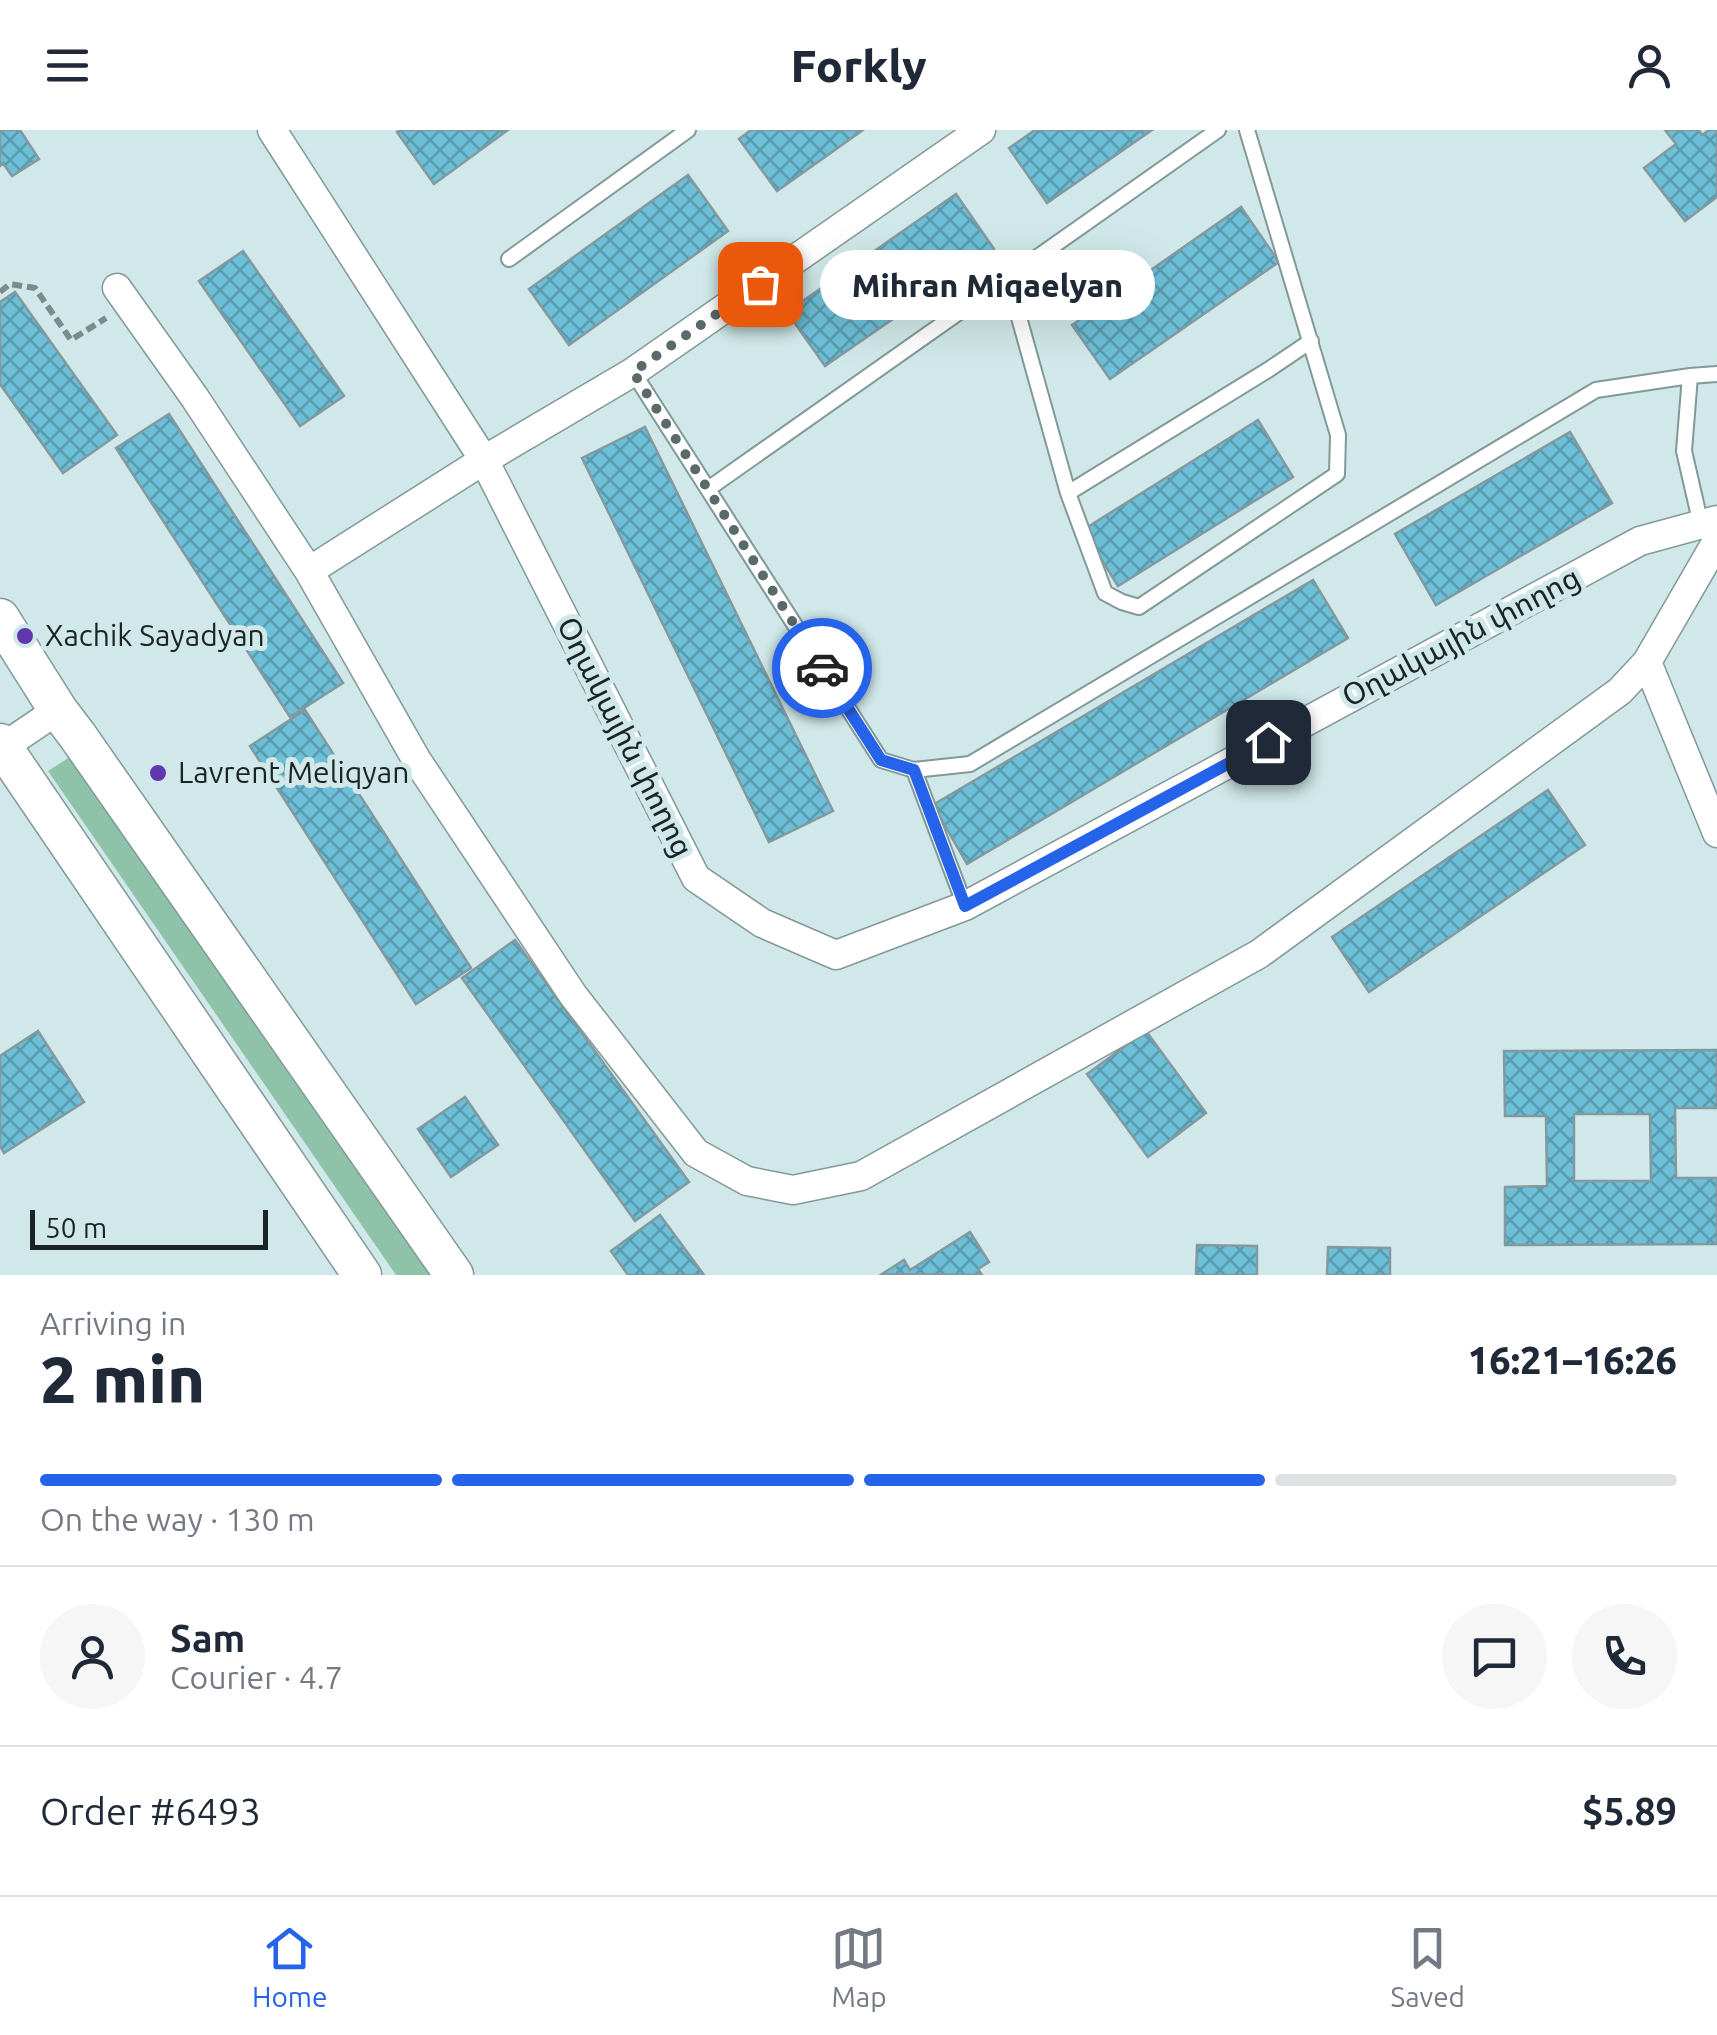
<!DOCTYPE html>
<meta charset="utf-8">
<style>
body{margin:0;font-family:Ubuntu,"Noto Sans Armenian",sans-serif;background:#f6f6f7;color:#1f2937;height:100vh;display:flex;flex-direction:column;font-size:38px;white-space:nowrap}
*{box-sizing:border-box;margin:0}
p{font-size:32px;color:#747a83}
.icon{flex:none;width:55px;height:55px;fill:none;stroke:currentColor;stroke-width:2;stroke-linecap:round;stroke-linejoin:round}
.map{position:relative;height:1145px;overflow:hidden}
.side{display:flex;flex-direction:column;background:#fff;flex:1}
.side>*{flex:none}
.scale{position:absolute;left:30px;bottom:25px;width:238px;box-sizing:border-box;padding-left:10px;border:5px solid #1b2425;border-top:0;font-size:28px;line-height:35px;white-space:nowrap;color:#1b2425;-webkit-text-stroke:8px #d0e8e9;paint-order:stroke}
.pin{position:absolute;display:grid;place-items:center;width:85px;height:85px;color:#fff;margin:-42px;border-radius:20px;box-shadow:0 5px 15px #0006}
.courier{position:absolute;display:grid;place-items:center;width:100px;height:100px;margin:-50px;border:8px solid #2563eb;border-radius:50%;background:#fff;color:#222;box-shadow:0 2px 12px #0007}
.bubble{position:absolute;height:70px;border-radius:35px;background:#fff;box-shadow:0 10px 40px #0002;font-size:32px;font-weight:800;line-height:70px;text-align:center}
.summary em{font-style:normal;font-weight:800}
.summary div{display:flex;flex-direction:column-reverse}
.summary{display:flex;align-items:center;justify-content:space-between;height:170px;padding:0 40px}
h1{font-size:65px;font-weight:800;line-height:75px}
.bar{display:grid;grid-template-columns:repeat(4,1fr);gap:15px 10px;align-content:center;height:120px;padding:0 40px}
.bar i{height:12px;border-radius:8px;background:#e0e1e3}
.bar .active{background:#2563eb}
.bar p{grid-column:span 4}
.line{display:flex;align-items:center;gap:25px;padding:0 40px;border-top:2px solid #e0e1e3}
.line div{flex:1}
.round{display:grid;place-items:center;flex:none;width:105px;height:105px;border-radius:52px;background:#f6f6f7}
header{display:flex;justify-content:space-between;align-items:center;height:130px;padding:0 40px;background:#fff;font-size:45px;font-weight:800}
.dock{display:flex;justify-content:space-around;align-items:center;height:140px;border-top:2px solid #e0e1e3;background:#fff;font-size:28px;color:#747a83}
.dock a{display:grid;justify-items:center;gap:5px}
.dock .active{color:#2563eb}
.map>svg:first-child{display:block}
.grass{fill:#8fc3a9}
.building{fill:url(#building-cross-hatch);stroke:#84999f;stroke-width:2.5;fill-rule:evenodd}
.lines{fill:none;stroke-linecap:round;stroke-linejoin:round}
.lane-casing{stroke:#829899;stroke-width:18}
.street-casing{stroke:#829899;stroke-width:31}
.secondary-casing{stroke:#829899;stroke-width:41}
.path{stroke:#7a8b8c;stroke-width:6;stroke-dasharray:10 5;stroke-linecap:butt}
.lane{stroke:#fff;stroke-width:14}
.street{stroke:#fff;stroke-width:28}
.secondary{stroke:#fff;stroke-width:38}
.done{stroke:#5a696a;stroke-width:10;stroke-dasharray:0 18}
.route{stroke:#2563eb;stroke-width:12}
.poi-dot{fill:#6137af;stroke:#d0e8e9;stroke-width:4}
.labels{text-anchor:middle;stroke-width:10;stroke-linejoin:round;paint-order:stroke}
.poi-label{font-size:30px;fill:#1b2425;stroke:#d0e8e9;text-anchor:start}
.street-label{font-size:30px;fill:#1b2425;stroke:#d0e8e9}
</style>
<header><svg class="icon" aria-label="menu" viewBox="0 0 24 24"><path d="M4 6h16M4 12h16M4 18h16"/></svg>Forkly<svg class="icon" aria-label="person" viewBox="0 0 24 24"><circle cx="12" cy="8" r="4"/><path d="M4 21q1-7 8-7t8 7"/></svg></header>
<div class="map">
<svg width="1717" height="1145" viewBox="0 0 1717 1145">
<defs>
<pattern id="building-cross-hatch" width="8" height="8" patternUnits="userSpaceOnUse" patternTransform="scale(2.5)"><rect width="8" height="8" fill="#6dbfd7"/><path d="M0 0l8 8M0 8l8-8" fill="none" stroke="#599bae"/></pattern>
</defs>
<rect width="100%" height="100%" fill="#d0e8e9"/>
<path class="grass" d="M73 625 433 1145H396L48 641Z"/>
<path class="building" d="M0 0H20L39 29 12 46 3 33 0 36Z
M400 0H508L434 54 397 2Z
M751 0H863L777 61 739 9Z
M1035 0H1152L1047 73 1009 18Z
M1665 0H1699L1702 5 1709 0H1717V67L1685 91 1644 38 1676 14Z
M688 45 728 101 569 215 529 159Z
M956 64 994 119 825 236 787 182Z
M1241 77 1279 132 1110 249 1072 195Z
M243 121 344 266 300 296 199 151Z
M15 162 117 305 63 343 0 254V172Z
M169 284 343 553 290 587 116 318Z
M1258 290 1293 347 1118 456 1083 400Z
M645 297 833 681 769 712 582 328Z
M1570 302 1612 373 1436 475 1395 404Z
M1313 450 1348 508 967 734 933 675Z
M305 580 471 838 416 874 250 616Z
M1548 660 1585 715 1369 862 1332 807Z
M515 810 689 1052 635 1091 462 848Z
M38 901 84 972 4 1023 0 1016V926Z
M1146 901 1206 983 1148 1027 1087 944Z
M1717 920V978H1675L1676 1048H1717V1114L1505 1115V1057L1547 1056 1546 986H1505L1504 921ZM1574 984H1650L1651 1051H1574Z
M465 967 498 1015 451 1047 418 999Z
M660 1085 704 1145H628L611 1121Z
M970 1102 989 1132 978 1139 982 1145 882 1144 904 1130 910 1140Z
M1197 1115 1257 1116V1145H1196Z
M1328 1117 1390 1118V1145H1327Z"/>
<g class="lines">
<g class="lane-casing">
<path id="lane" d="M509 129 688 0
M1008 148 1068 363 1105 463 1122 472 1139 477 1337 344 1338 305 1247 0
M633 242 881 630 914 640 970 634 1596 260 1690 246 1717 244
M1690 246 1684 321 1701 395
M708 359 1218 0
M1068 363 1268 240 1311 211
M914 640 965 776"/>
</g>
<g class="street-casing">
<path id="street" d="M272 0 484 330 696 748 762 793 836 825 965 776 1640 411 1717 390
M117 158 195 268 309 441 416 629 573 865 696 1023 747 1051 793 1060 861 1046 1259 824 1620 561 1647 532 1717 411
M309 441 484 330 633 242 981 0
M1647 532 1717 703
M0 619 58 580"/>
</g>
<g class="secondary-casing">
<path id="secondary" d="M0 488 58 580 77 605 454 1145
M0 613 362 1145"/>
</g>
<path class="path" d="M0 162 10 154 35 158 71 210 106 188"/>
<use href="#lane" class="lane"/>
<use href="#street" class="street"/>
<use href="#secondary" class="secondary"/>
</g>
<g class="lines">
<path class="done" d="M760 154 633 242 822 538"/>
<path class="route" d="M822 538 881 630 914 640 965 776 1268 612"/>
</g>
<g class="poi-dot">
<circle cx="25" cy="506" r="10"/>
<circle cx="158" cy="643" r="10"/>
</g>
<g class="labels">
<g class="poi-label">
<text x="45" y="516">Xachik Sayadyan</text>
<text x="178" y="653">Lavrent Meliqyan</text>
</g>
<g class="street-label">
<text transform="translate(1461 507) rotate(-28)" y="10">Օղակային փողոց</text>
<text transform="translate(625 607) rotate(63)" y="10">Օղակային փողոց</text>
</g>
</g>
</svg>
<div class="scale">50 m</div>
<div class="pin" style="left:760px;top:154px;background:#ea580c"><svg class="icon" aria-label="bag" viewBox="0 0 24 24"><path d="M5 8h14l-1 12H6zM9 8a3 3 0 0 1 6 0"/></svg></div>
<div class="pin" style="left:1268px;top:612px;background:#1f2937"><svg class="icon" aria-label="home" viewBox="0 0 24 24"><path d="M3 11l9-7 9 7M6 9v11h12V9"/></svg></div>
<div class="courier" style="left:822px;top:538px"><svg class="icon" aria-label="car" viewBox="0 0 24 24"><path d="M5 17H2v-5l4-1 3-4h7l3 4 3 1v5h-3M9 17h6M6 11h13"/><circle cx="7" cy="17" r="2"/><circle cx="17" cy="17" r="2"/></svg></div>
<div class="bubble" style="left:820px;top:120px;width:335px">Mihran Miqaelyan</div>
</div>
<section class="side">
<div class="summary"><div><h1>2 min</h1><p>Arriving in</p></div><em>16:21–16:26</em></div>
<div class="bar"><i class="active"></i><i class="active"></i><i class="active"></i><i></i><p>On the way · 130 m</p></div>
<div class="line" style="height:180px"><a class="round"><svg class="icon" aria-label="person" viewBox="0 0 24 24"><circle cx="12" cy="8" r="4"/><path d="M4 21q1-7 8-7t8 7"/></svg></a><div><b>Sam</b><p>Courier · 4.7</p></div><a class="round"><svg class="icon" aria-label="chat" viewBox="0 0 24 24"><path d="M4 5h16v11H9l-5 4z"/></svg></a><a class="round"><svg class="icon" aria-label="phone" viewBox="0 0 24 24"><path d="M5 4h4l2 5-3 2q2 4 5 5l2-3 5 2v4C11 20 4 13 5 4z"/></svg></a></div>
<div class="line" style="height:130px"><div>Order #6493</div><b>$5.89</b></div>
</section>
<nav class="dock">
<a class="active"><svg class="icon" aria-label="home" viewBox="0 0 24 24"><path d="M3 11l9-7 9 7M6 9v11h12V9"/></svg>Home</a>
<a><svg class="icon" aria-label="map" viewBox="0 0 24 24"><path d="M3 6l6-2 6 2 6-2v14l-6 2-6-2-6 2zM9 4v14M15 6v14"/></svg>Map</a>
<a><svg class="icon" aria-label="saved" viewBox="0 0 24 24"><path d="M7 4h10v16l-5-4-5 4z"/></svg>Saved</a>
</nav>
